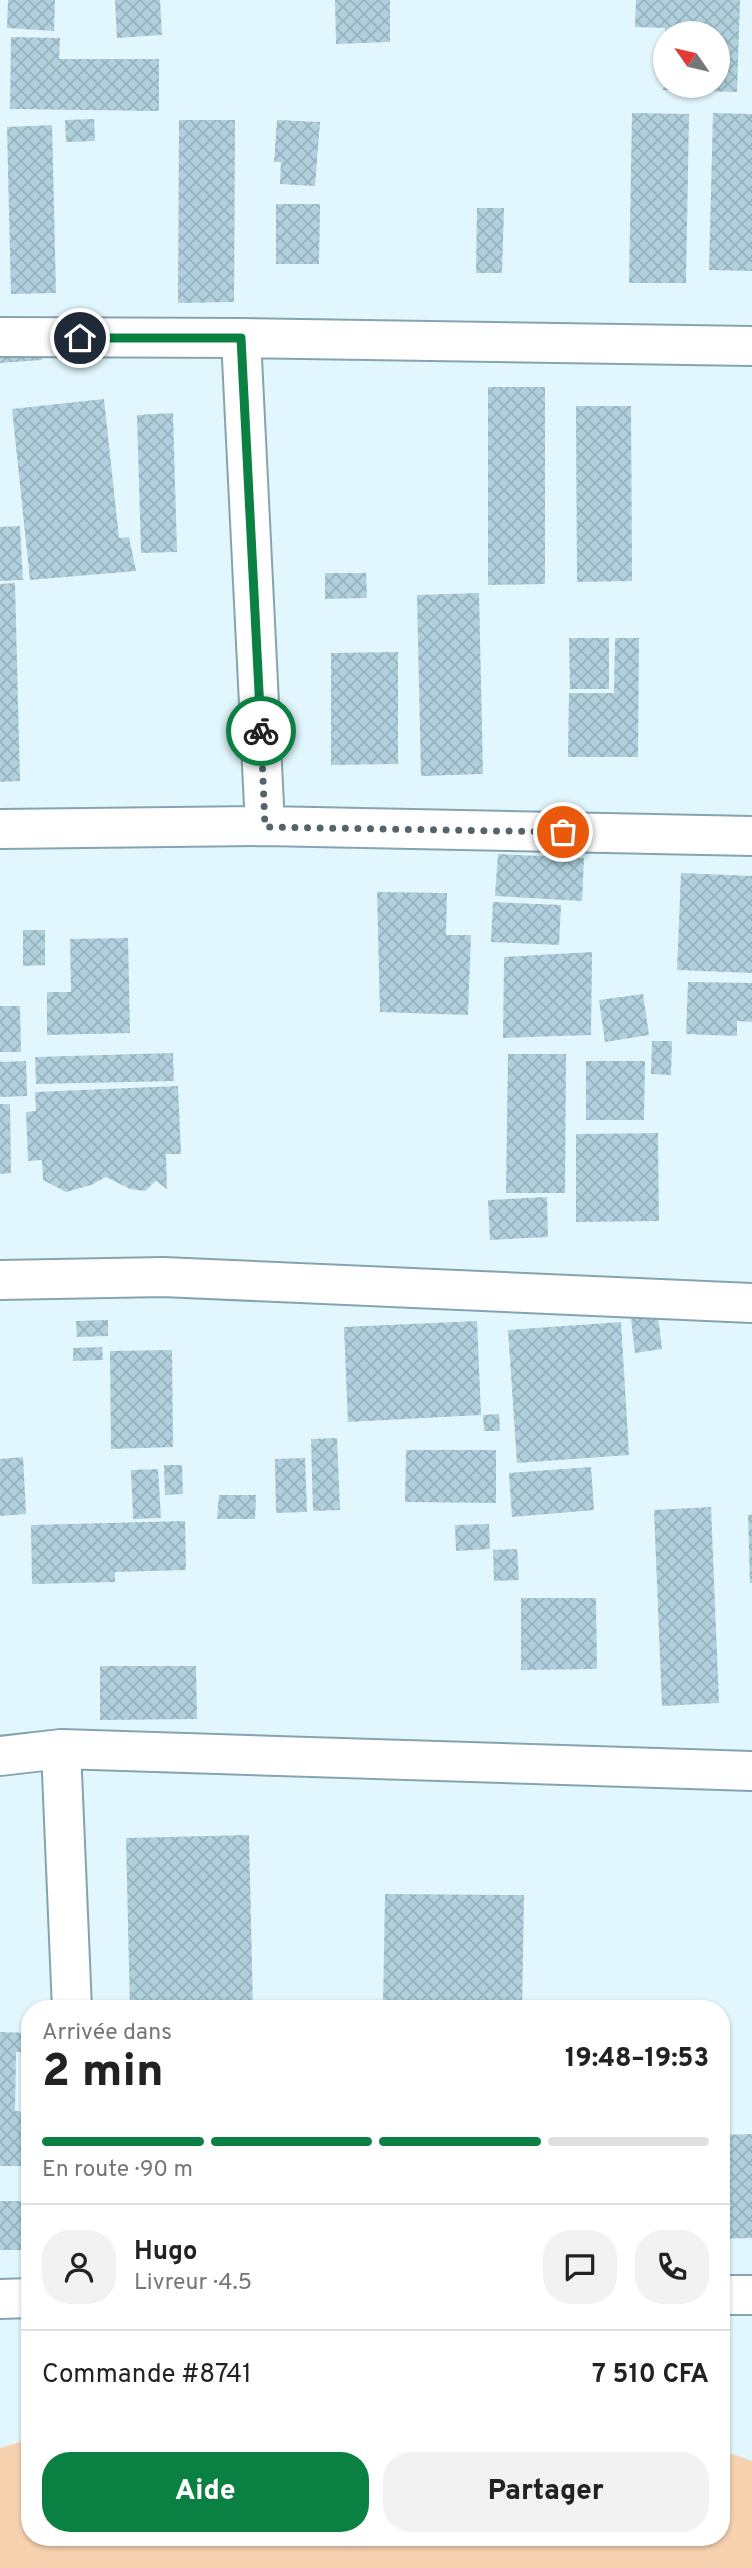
<!DOCTYPE html>
<html lang="fr">
<meta charset="utf-8">
<style>
body{margin:0;font-family:Overpass,sans-serif;background:#f2f2f2;color:#222;height:100vh;display:flex;flex-direction:column;font-size:26px;white-space:nowrap}
*{box-sizing:border-box;margin:0}
p{font-size:23px;color:#767676}
.icon{flex:none;width:38px;height:38px;fill:none;stroke:currentColor;stroke-width:2;stroke-linecap:round;stroke-linejoin:round}
.map{position:relative;flex:1;overflow:hidden}
.sheet{position:absolute;left:21px;top:2000px;width:709px;height:546px;display:flex;flex-direction:column;background:#fff;border-radius:28px;box-shadow:0 2px 5px #0004}
.sheet>*{flex:none}
.needle{width:46px;rotate:304deg}
.buttons{position:absolute;left:653px;top:21px;display:grid;gap:14px}
.buttons a{display:grid;place-items:center;width:77px;height:77px;border-radius:50%;background:#fff;box-shadow:0 2px 5px #0004;font-size:35px}
.pin{position:absolute;display:grid;place-items:center;width:60px;height:60px;color:#fff;margin:-30px;border:4px solid #fff;border-radius:50%;box-shadow:0 2px 7px #0007}
.courier{position:absolute;display:grid;place-items:center;width:70px;height:70px;margin:-35px;border:5px solid #0b8043;border-radius:50%;background:#fff;color:#222;box-shadow:0 2px 9px #0007}
.head em{font-style:normal;font-weight:800}
.head div{display:flex;flex-direction:column-reverse}
.head{display:flex;align-items:center;justify-content:space-between;height:119px;padding:0 21px}
h1{font-size:46px;font-weight:800;line-height:52px}
.bar{display:grid;grid-template-columns:repeat(4,1fr);gap:10px 7px;align-content:center;height:84px;padding:0 21px}
.bar i{height:9px;border-radius:5px;background:#e0e0e0}
.bar .selected{background:#0b8043}
.bar p{grid-column:span 4}
.line{display:flex;align-items:center;gap:18px;padding:0 21px;border-top:2px solid #e0e0e0}
.line div{flex:1}
.round{display:grid;place-items:center;flex:none;width:74px;height:74px;border-radius:28px;background:#f2f2f2}
.primary-button{display:flex;gap:14px;margin-top:auto;padding:14px 21px}
.primary-button a{flex:1;height:80px;border-radius:28px;background:#0b8043;color:#fff;font-size:28px;font-weight:800;line-height:80px;text-align:center}
.primary-button a+a{background:#f2f2f2;color:#222}
.map>svg:first-child{display:block}
.garden{fill:#f7d2b0}
.building{fill:url(#building-cross-hatch)}
.lines{fill:none;stroke-linecap:round;stroke-linejoin:round}
.minor-casing{stroke:#85a4b0;stroke-width:42}
.minor{stroke:#fff;stroke-width:38}
.done{stroke:#566469;stroke-width:7;stroke-dasharray:0 12.6}
.route{stroke:#0b8043;stroke-width:9}
</style>
<div class="map">
<svg width="752" height="2568" viewBox="0 0 752 2568">
<defs>
<pattern id="building-cross-hatch" width="8" height="8" patternUnits="userSpaceOnUse" patternTransform="scale(1.75)"><rect width="8" height="8" fill="#b0d0dd"/><path d="M0 0l8 8M0 8l8-8" fill="none" stroke="#96b2bd"/></pattern>
</defs>
<rect width="100%" height="100%" fill="#e2f6fd"/>
<path class="garden" d="M30 2439V2538H721V2450L752 2461V2568H0V2448Z"/>
<path class="building" d="M8 0H55L54 31 7 28Z
M115 0H160L162 35 117 38Z
M335 0H390V42L336 44Z
M636 0H740L737 92 663 90 664 86H718V33H665V28L635 27Z
M11 37 60 38 59 59H159V111L10 109Z
M632 113 689 114 686 283H629Z
M713 113 752 114V271L709 270Z
M94 119 95 141 66 142 65 120Z
M179 120H235L234 302 178 303Z
M277 120 320 122 315 186 280 184 281 162H274Z
M52 125 56 293 11 294 7 127Z
M276 204H320L319 264H276Z
M477 208H504L502 273H476Z
M41 341 42 360 0 363V344Z
M488 387H545V584L488 585Z
M104 399 119 538 129 537 136 571 30 580 12 409Z
M576 406H631L632 581 577 582Z
M173 413 177 552 141 553 137 415Z
M20 526 23 580 0 581V527Z
M325 573H366L367 598 325 599Z
M15 583 20 781 0 782V584Z
M479 593 483 774 421 776 417 595Z
M569 638H609V689H570Z
M615 638H639L638 757H568L569 693H614Z
M398 652V764L331 765V653Z
M498 854 584 858 582 901 495 896Z
M681 873 752 876V973L677 970Z
M377 892 447 893 446 935H471L468 1015 380 1012Z
M493 902 561 905 559 945 491 942Z
M23 930H45V965L23 966Z
M128 938 130 1033 47 1035V992H71L70 939Z
M592 952 591 1035 503 1038 504 957Z
M688 982 752 983V1022L737 1021V1036L686 1034Z
M643 994 649 1035 605 1042 599 1000Z
M0 1006H20L21 1052H0Z
M652 1041H672L671 1075 651 1074Z
M173 1053 174 1081 36 1084 35 1057Z
M508 1054H566L565 1193H506Z
M26 1061 27 1096 0 1097V1062Z
M586 1061H645L644 1120H586Z
M178 1086 181 1154H166L167 1189 156 1181 145 1191 130 1189 106 1177 91 1185 66 1192 43 1180 42 1160 28 1161 26 1112 36 1111 35 1092Z
M0 1104H10L11 1173 0 1174Z
M658 1133 659 1221 576 1222V1134Z
M547 1197 548 1237 490 1240 488 1200Z
M658 1316 662 1349 635 1353 631 1319Z
M108 1320V1336L77 1337 76 1321Z
M477 1321 481 1415 348 1422 344 1327Z
M621 1322 629 1455 517 1463 508 1330Z
M102 1347 103 1360 73 1361V1348Z
M172 1350 173 1447 111 1449 110 1351Z
M499 1414 500 1431H484L483 1415Z
M337 1438 340 1510 313 1511 311 1439Z
M406 1450H496V1503L405 1502Z
M23 1457 26 1514 0 1516V1459Z
M305 1458 307 1512 276 1513 275 1459Z
M164 1465H182L183 1494 165 1495Z
M591 1467 594 1510 512 1517 509 1473Z
M158 1469 161 1518 133 1519 131 1470Z
M219 1495H256L255 1519H217Z
M711 1507 719 1703 662 1706 654 1510Z
M752 1514V1583H750L748 1515Z
M185 1521 186 1570 115 1572V1582L32 1584 31 1525Z
M489 1524 490 1549 456 1551 455 1525Z
M517 1549 519 1580 494 1581 493 1550Z
M521 1598H596L597 1669 521 1670Z
M100 1666H196L197 1719 100 1720Z
M249 1835 253 2009H130L126 1838Z
M385 1894 524 1895 522 2009H383Z
M0 2032 30 2033V2052H16L15 2111 27 2112 25 2166H0Z
M752 2134V2238L721 2239V2135Z
M0 2201H30V2250H0Z"/>
<g class="lines">
<g class="minor-casing">
<path id="minor" d="M0 337 241 338 752 346
M241 338 265 826
M0 829 265 826 752 836
M0 1280 163 1277 752 1303
M61 1749 72 2009
M0 1756 61 1749 752 1771
M721 2295H752
M0 2299 30 2298"/>
</g>
<use href="#minor" class="minor"/>
</g>
<g class="lines">
<path class="done" d="M261 731 265 827 563 832"/>
<path class="route" d="M80 338H241L261 731"/>
</g>
</svg>
<div class="buttons">
<a><svg class="needle" viewBox="-14 -14 28 28"><path d="M0-13l5 13h-10z" fill="#e53935"/><path d="M0 13l5-13h-10z" fill="#767676"/></svg></a>
</div>
<div class="pin" style="left:563px;top:832px;background:#ea580c"><svg class="icon" aria-label="bag" viewBox="0 0 24 24"><path d="M5 8h14l-1 12H6zM9 8a3 3 0 0 1 6 0"/></svg></div>
<div class="pin" style="left:80px;top:338px;background:#1f2937"><svg class="icon" aria-label="home" viewBox="0 0 24 24"><path d="M3 11l9-7 9 7M6 9v11h12V9"/></svg></div>
<div class="courier" style="left:261px;top:731px"><svg class="icon" aria-label="bike" viewBox="0 0 24 24"><circle cx="6" cy="16" r="4"/><circle cx="18" cy="16" r="4"/><path d="M6 16l4-8h5l3 8M10 8l3 8H6M13 5h3"/></svg></div>
<section class="sheet">
<div class="head"><div><h1>2 min</h1><p>Arrivée dans</p></div><em>19:48–19:53</em></div>
<div class="bar"><i class="selected"></i><i class="selected"></i><i class="selected"></i><i></i><p>En route · 90 m</p></div>
<div class="line" style="height:126px"><a class="round"><svg class="icon" aria-label="person" viewBox="0 0 24 24"><circle cx="12" cy="8" r="4"/><path d="M4 21q1-7 8-7t8 7"/></svg></a><div><b>Hugo</b><p>Livreur · 4.5</p></div><a class="round"><svg class="icon" aria-label="chat" viewBox="0 0 24 24"><path d="M4 5h16v11H9l-5 4z"/></svg></a><a class="round"><svg class="icon" aria-label="phone" viewBox="0 0 24 24"><path d="M5 4h4l2 5-3 2q2 4 5 5l2-3 5 2v4C11 20 4 13 5 4z"/></svg></a></div>
<div class="line" style="height:91px"><div>Commande #8741</div><b>7 510 CFA</b></div>
<div class="primary-button"><a>Aide</a><a>Partager</a></div>
</section>
</div>
